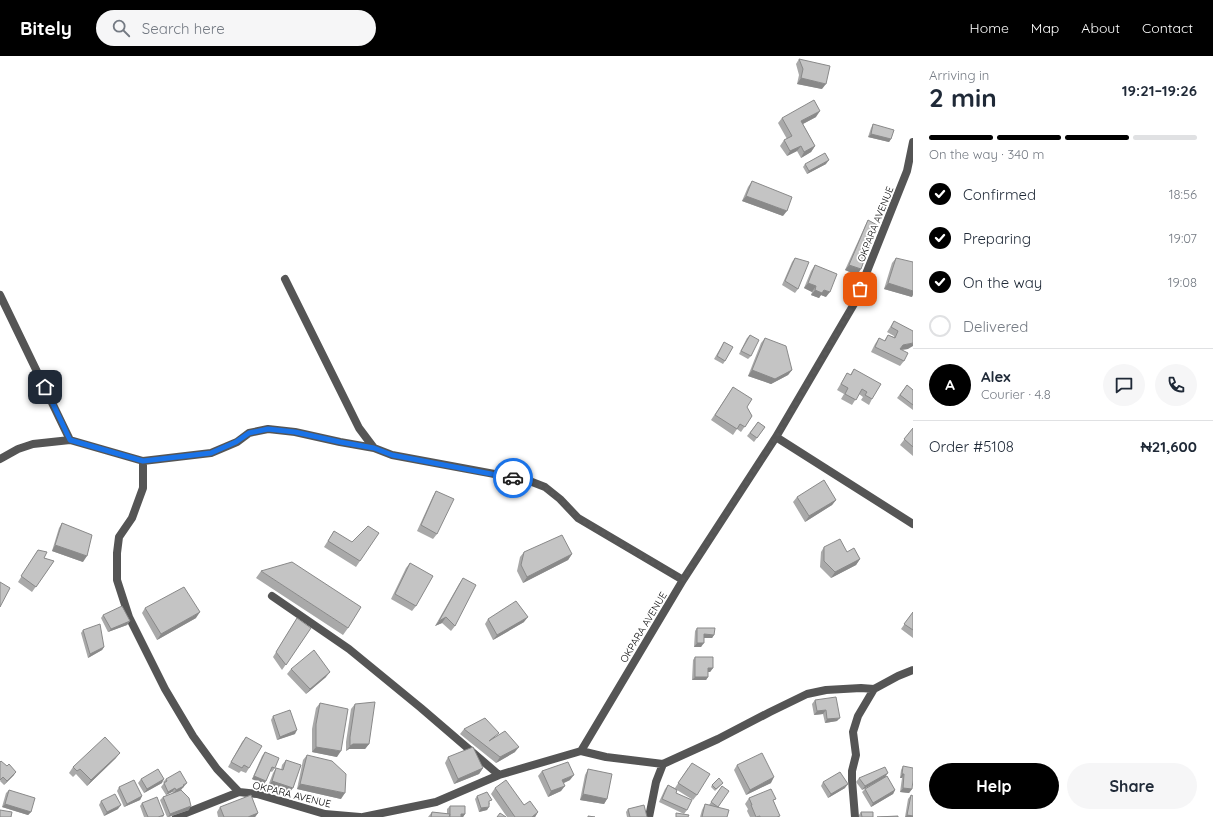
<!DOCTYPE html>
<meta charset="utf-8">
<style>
body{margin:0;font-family:Quicksand,sans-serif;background:#f6f6f7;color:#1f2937;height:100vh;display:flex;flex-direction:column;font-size:15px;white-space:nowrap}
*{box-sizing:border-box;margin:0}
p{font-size:13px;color:#747a83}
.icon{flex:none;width:22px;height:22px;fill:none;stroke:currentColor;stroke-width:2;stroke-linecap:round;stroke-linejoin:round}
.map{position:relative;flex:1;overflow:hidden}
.panel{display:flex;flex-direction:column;background:#fff;width:300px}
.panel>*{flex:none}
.pin{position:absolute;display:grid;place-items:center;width:34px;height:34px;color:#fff;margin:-17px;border-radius:8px;box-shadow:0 2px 6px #0006}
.courier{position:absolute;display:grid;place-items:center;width:40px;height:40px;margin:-20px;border:3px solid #1a73e8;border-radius:50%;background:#fff;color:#222;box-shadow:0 1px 5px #0007}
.summary em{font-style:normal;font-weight:700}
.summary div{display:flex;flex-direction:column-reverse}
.summary{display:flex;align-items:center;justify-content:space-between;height:68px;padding:0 16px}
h1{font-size:26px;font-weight:700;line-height:30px}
.bar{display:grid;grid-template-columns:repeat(4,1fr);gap:6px 4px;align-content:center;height:48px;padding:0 16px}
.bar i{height:5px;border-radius:3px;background:#e0e1e3}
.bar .current{background:#000}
.bar p{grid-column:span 4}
.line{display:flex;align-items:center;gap:10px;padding:0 16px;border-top:1px solid #e0e1e3}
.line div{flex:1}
.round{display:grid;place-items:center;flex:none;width:42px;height:42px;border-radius:21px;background:#f6f6f7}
ol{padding:0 16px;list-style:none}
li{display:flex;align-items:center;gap:12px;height:44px}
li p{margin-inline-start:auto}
li .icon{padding:4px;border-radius:50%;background:#000;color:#fff;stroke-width:4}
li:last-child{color:#747a83}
li i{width:22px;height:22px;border:2px solid #e0e1e3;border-radius:50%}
.cta{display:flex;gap:8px;margin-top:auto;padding:8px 16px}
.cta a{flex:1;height:46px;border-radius:24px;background:#000;color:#fff;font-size:16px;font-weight:700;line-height:46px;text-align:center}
.cta a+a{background:#f6f6f7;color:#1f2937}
header{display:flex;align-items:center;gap:24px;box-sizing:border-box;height:56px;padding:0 20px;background:#000;color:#fff}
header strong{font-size:19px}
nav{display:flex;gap:22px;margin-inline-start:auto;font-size:14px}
.search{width:280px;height:36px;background:#f6f6f7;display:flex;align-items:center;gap:10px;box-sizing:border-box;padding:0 14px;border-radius:22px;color:#747a83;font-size:15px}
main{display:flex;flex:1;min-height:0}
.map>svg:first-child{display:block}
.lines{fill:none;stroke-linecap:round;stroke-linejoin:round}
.street{stroke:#555;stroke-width:8}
.wall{fill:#a9a9a9}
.shaded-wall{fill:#898989}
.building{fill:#c4c4c4;stroke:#898989}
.done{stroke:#595959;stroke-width:4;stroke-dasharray:0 7.2}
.route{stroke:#1a73e8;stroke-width:5}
.labels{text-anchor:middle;stroke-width:3.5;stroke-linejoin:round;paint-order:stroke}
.street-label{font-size:10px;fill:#000;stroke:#fff}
</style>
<header>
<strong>Bitely</strong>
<div class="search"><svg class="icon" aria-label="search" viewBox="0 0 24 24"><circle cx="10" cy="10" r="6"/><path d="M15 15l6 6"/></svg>Search here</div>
<nav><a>Home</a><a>Map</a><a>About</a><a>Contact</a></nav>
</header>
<main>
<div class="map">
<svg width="913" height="761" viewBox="0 0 913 761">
<rect width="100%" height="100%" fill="#fff"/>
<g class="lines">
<path class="street" d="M285 223 359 372 374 392 392 399 527 424 545 431 560 443 578 462 683 524
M0 239 70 384 143 405 211 397 237 386 249 377 268 373 295 376 340 386 374 392
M776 381 913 468
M0 403 18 393 33 388 70 384
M143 405V432L132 462 119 481 117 497V524L129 561 165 633 193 680 217 713 239 736
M272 540 349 593 421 652 499 719
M581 695 606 701 663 708 718 683 770 656 807 638 826 634 861 632 874 633 898 620 913 614
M176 761 239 736 257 738 325 758 360 761
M363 761 436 746 499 719 581 695 683 524 776 381 854 248 907 115 913 86
M649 761 656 726 663 708
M855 761 852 724V715L856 699 853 676 858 660 874 633"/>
</g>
<path class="wall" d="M799 3 822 33 797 28 799 19 796 8Z
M816 61 803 68 815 90 811 96 801 102 797 95 787 100 780 90 784 84 787 83 778 67 782 62Z
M873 68 891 83 889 86 868 81 871 72Z
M805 108H826L807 118 803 111Z
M752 125 783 160 742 145 748 131Z
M868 164 857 219 845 214 865 170Z
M795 202 798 233 795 237 782 229 792 206Z
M896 202 912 241 884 233 892 207Z
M815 209 826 241 821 239 819 242 811 239 812 236 804 232 811 215Z
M894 265 908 293 901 294 904 305 900 310 871 296 875 288 879 282 884 285 888 279 894 281V280L887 276Z
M750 279 751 300 748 303 739 298 747 282Z
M765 282 792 314 788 319 771 328 748 320 761 287Z
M724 286 725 305 723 308 714 303Z
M854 313 872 343 869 349 861 344 863 341 859 338 852 349 841 343 844 338 837 334 847 317 850 319Z
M907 329 913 334V354L897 342Z
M733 331 752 360 741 376 737 373 733 379 711 364Z
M758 366 765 371 754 386 747 380Z
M913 372V400L900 389Z
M436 435 437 478 433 483 417 475 433 440Z
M797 441 836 444 832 449 805 466 793 446Z
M62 467 83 506 52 495 59 472Z
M334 475 360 505 356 511 324 491Z
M824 491 860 503 856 509 831 522 820 511 821 496Z
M38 494 44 502 54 505 32 536 18 526Z
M524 496 572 498 568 504 523 527 517 515 520 501Z
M410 507 416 550 412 555 391 543 406 512Z
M261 515 348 572 343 579 256 522Z
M463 522 455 570 451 575 442 567 435 570 459 528Z
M145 552 196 562 157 584 142 557Z
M913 556V582L901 573Z
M103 559 130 565 127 569 108 576 101 562Z
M297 562 311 572 282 614 273 601Z
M488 563 524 566 493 584 485 568Z
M697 572 714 579 712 582H704L701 591H694L695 575Z
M83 574 104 591 102 594 88 602 81 577Z
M695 601 713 612 710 616H708V621L706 624H692L693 604Z
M291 613 326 621 306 638 287 618Z
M815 644 837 665 825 667 823 658 814 659 812 648Z
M320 647 337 701 312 696V673L316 652Z
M355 648 369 688 365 693H349L346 695V686L351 653Z
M273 660 295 678 277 684 271 664Z
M464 673 496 681 515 696 496 707 460 678Z
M246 681 249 712 246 717 241 715 239 717 228 711 242 686Z
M265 696 275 712 272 716 270 715 266 725 264 728 252 723 262 700Z
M307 699 341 743 297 733 303 704Z
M448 701 483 712 479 718 454 728 445 707Z
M116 702 87 730 76 718 73 721 69 717 73 711Z
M286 704 289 737 268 730 273 717 276 712 281 714 282 709Z
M737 709 771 727 746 739 734 714Z
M7 710 14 719 4 729 0 725Z
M903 710 912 733 909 737 900 736 902 722H900L901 714Z
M688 712 697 739 693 744 677 734 676 737 687 754 684 758 659 746 665 733 668 729 675 732Z
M588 713 607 743 604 748 580 744 585 719Z
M542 715 570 724 564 727 561 735 548 741 538 720Z
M886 720 895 734 893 738 871 751 862 736 865 733 875 727 862 734 856 726 859 722Z
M141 723 162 727 144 737 138 727Z
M166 723 184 731 179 734 189 754 169 761H167L160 744 163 741 173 737 172 736 166 739 161 731 164 727 163 726Z
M823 726 845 732 828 742 821 730Z
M723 727 715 735 711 731 712 729Z
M722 730 718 752 727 761H700L702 754 705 748 709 749Z
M119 731 142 740 140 744 124 751 117 735Z
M495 732 524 749 538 756 535 761H507L491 738Z
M9 734 31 756 28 759 2 751 6 737Z
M911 739 913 761H905L908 743Z
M477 740 490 747 487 754 479 756 475 743Z
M749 742 774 746 779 761H750L747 755 748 753 745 748Z
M101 745 118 753 104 760 99 749Z
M142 747 164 759 163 761H144L140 750Z
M450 750 465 758 463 761H428L432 756 447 758V753Z
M220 751 258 757 255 761H218L217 756Z
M628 753 647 761H627L626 756Z
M861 756 873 761H859V759Z"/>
<path class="shaded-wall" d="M801 22 826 28 822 33 797 28Z
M820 55 816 61 797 71 801 65Z
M871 78 891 83 889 86 868 81Z
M801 90 797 95 787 100 790 95Z
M815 90 811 96 801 102 804 96Z
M829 104 826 108 807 118 809 115Z
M746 140 787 155 783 160 742 145Z
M849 209 861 213 857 219 845 214Z
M808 227 816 230 812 236 804 232Z
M888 227 913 235V239L912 241 884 233Z
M815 234H824L830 236 826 241 821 239 819 242 811 239Z
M913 287V290L908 293 899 294 903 289Z
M752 314H792L788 319 771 328 748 320Z
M836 444 832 449 805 466 809 460Z
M55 489 87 500 83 506 52 495Z
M572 498 568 504 523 527 527 521Z
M860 503 856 509 831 522 835 516Z
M200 556 196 562 157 584 161 578Z
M446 561 442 567 435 570 439 565Z
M528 561 524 566 493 584 497 579Z
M130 565 127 569 108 576 111 573Z
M704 578 714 579 712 582H701Z
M697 587H704L701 591H694Z
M104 591 102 594 88 602 90 598Z
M708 612H713L710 616H706Z
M330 616 326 621 306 638 310 633Z
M695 621H708L706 624H692Z
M826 654 823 658 814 659 817 655Z
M840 662 837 665 825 667 827 663Z
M297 674 295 678 277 684 280 681Z
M353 688H369L365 693H349L346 695 350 690Z
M316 691 341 695 337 701 312 696Z
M519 691 515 696 496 707 500 701Z
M120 697 116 702 87 730 91 724Z
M483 712 479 718 454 728 458 723Z
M16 716 14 719 4 729 7 725Z
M888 717 885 721 862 734 865 730Z
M902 718H904L902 722H900Z
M574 719 570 724 559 729 562 724Z
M254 720 266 725 264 728 252 723Z
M774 721 771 727 746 739 750 734Z
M164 723 162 727 144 737 147 733Z
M272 725 293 732 289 737 268 730Z
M187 727 181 734 173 738 176 734Z
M300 728 345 737 341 743 297 733Z
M848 728 845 732 828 742 831 738Z
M565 730 561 735 548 741 551 735Z
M175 732 172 736 166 739 168 736Z
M903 732 912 733 909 737 900 736Z
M895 734 893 738 871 751 873 747Z
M583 738 607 743 604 748 580 744Z
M142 740 140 744 124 751 127 748Z
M5 748 31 756 28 759 2 751Z
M121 749 118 753 104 760 107 756Z
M191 750 189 754 168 761 170 758Z
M489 751 487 754 479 756 481 752Z
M538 756 535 761H532Z
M258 757 255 761H248Z
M461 758H465L463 761H459Z
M907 759 913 760V761H905Z"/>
<path class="building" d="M799 3 830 10 826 28 801 22 803 13Z
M814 44 820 55 801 65 815 90 804 96 801 90 790 95 784 84 792 80 782 62Z
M873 68 894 74 891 83 871 78Z
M825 97 829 104 809 115 805 108Z
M752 125 792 141 787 155 746 140Z
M868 164 877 169 861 213 849 209Z
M795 202 809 206 798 233 785 225Z
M896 202 913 206V235L888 227Z
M815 209 837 218 830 236 824 234 822 237 815 234 816 230 808 227Z
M894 265 913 275V287L903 289 900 293 908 297 904 305 875 291 879 282 885 285 888 279 895 282 898 275 891 271Z
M750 279 759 284 751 300 741 295Z
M765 282 786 290 792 314 775 323 752 314Z
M724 286 733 291 725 305 717 300Z
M854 313 881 328 872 343 865 339 867 336 862 333 856 344 845 338 848 332 841 328 847 317 851 319Z
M907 329 913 334V349L900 339Z
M733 331 752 343 747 351 752 360 745 371 740 368 737 373 715 359Z
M758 366 765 371 757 382 750 377Z
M913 372V391L904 383Z
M824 424 836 444 809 460 797 441Z
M436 435 454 443 437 478 421 469Z
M62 467 92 479 87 500 55 489Z
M368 470 379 477 360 505 328 485 334 475 352 486Z
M562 479 572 498 527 521 521 509 524 496Z
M840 483 847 496 854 492 860 503 835 516 824 505V491Z
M38 494 47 496 44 502 54 505 36 531 21 520Z
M292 506 361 551 348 572 261 515Z
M410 507 433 520 416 550 395 538Z
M463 522 476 529 455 570 446 561 439 565Z
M0 526 10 532 0 551Z
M184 531 200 556 161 578 145 552Z
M516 545 528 561 497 579 488 563Z
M122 550 130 565 111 573 103 559Z
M913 556V574L904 568Z
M297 562 311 572 286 609 276 596Z
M100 568 104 591 90 598 83 574Z
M697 572H715L714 579 704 578V587H697Z
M314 594 330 616 310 633 291 613Z
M695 601H713V612H708V621H695Z
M836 641 840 662 827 663 826 654 817 655 815 644Z
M375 646 369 688H353L350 690V681L355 648Z
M320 647 348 653 341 695 316 691V668Z
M290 654 297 674 280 681 273 660Z
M485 662 499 677 489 685 505 675 519 691 500 701 464 673Z
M105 681 120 697 91 724 80 713 77 715 73 711Z
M246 681 262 690 249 712 244 709 242 712 231 706Z
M473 691 483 712 458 723 448 701Z
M265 696 279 702 275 712 272 711 266 725 254 720Z
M762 697 774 721 750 734 737 709Z
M307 699 332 705 346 718 345 737 300 728Z
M286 704 301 709 293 732 272 725 276 712 283 714Z
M1 705 7 710 9 708 16 716 7 725 3 721 0 724V706Z
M568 706 574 719 562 724 565 730 551 735 542 715Z
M692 707 710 718 697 739 678 727Z
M903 710 913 712V724L912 733 903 732 904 718H902Z
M885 711 888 717 865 730 859 722Z
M158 713 164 723 147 733 141 723Z
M588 713 612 718 607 743 583 738Z
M180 715 187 727 183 729 184 730 176 734 175 732 168 736 164 727 167 725 166 723Z
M840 716 848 728 831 738 823 726Z
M887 720 895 734 873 747 865 733Z
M719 722 723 727 716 733 712 729Z
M134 724 142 740 127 748 119 731Z
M506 724 524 749 530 745 538 756 532 761H515L495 732Z
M668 729 677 734 676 737 692 744 687 754 662 743Z
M722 730 729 735 718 751 711 746Z
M771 733 776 743 773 744 780 760 777 761H760V760L756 761 751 749H752L749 742Z
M9 734 35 742 31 756 5 748Z
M181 734 189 742 191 750 170 758 163 741Z
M487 736 492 744 489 745V751L481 752 477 740Z
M115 738 121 749 107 756 101 745Z
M251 739 258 757 248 761H224L220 751Z
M911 739 913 740V760L907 759Z
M157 741 164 759 158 761H148L142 747Z
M705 748 729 754 727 761H702Z
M644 749 647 761H630L628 753Z
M450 750H465V758H461V761H450Z
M0 754 12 756 11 761H0Z
M432 756 450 758 449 761H431Z
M861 756H873V761H862Z
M500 757 506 761H497Z
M676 757 689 759 688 761H676Z
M588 760 595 761H588Z
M898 760V761H877Z"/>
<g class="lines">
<path class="done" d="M513 422 527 424 544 431 560 443 578 462 683 524 776 382 854 248 860 233"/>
<path class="route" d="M45 331 70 384 143 405 211 397 236 386 249 377 268 373 295 376 340 386 374 392 392 399 513 422"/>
</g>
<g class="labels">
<g class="street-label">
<text transform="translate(875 168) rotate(-68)" y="4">OKPARA AVENUE</text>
<text transform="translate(643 571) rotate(-59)" y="4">OKPARA AVENUE</text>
<text transform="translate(292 738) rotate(14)" y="4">OKPARA AVENUE</text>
</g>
</g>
</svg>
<div class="pin" style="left:860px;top:233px;background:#ea580c"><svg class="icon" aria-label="bag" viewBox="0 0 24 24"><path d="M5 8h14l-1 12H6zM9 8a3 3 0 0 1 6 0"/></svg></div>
<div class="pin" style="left:45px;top:331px;background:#1f2937"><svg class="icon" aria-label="home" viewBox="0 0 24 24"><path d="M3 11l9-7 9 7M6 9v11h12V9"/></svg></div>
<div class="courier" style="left:513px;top:422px"><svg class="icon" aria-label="car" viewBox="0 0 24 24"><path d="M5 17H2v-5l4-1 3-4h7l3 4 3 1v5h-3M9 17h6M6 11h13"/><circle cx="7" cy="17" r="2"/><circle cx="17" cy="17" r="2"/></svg></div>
</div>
<section class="panel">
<div class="summary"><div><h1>2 min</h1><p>Arriving in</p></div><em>19:21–19:26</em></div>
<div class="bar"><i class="current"></i><i class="current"></i><i class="current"></i><i></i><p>On the way · 340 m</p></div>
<ol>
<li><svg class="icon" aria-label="check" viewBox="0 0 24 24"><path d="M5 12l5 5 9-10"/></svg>Confirmed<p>18:56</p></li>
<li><svg class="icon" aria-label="check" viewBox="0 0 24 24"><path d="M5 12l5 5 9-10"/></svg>Preparing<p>19:07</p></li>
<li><svg class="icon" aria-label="check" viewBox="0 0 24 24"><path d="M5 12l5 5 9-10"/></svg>On the way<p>19:08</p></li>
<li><i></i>Delivered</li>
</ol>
<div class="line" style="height:72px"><b class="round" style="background:#000;color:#fff">A</b><div><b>Alex</b><p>Courier · 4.8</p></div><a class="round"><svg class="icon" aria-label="chat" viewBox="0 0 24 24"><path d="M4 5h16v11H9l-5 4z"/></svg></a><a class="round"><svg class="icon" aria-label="phone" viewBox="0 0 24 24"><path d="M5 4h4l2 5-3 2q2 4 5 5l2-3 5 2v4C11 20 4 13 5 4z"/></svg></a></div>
<div class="line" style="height:52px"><div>Order #5108</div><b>₦21,600</b></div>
<div class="cta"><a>Help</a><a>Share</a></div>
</section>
</main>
